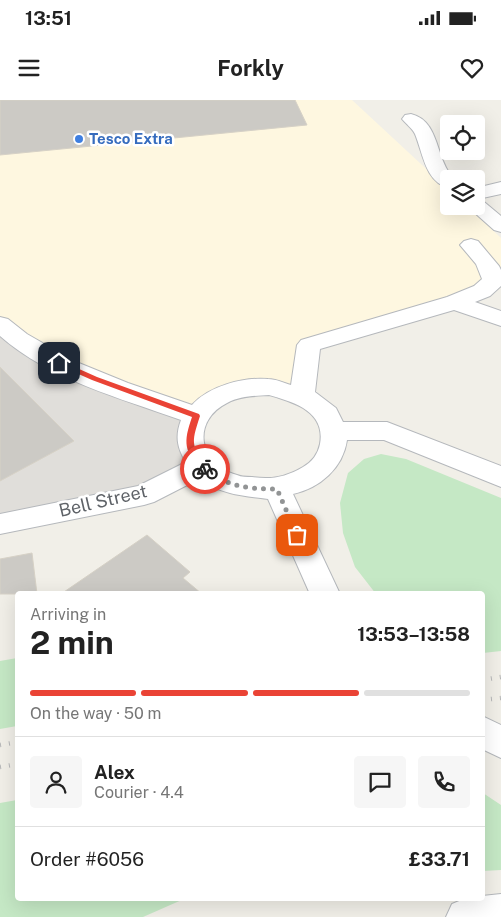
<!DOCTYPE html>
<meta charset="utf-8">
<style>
body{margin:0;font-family:"Public Sans",sans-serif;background:#f6f6f6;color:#222;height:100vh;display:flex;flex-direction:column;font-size:19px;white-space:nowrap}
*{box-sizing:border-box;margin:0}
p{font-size:16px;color:#767676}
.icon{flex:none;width:28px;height:28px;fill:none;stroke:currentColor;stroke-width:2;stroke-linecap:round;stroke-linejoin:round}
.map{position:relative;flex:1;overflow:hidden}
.side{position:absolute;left:15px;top:491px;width:470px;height:310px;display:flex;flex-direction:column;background:#fff;border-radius:5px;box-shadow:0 5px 20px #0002}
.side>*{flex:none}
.controls{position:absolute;left:440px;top:15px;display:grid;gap:10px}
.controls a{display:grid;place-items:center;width:45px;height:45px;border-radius:5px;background:#fff;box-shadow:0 5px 20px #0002;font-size:25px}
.pin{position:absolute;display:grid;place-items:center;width:42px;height:42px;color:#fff;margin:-21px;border-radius:10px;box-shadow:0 2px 8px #0006}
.courier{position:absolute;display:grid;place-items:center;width:50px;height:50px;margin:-25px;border:4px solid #ea4335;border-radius:50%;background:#fff;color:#222;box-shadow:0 1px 6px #0007}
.summary em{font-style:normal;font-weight:700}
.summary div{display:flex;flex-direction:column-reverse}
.summary{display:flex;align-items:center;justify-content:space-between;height:85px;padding:0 15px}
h1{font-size:32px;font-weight:700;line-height:38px}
.bar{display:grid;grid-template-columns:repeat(4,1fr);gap:8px 5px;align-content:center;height:60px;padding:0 15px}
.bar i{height:6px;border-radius:4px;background:#e0e0e0}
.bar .active{background:#ea4335}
.bar p{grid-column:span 4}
.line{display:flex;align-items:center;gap:12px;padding:0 15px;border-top:1px solid #e0e0e0}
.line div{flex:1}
.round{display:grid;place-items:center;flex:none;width:52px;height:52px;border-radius:5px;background:#f6f6f6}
.status{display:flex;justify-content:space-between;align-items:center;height:35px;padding:0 25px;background:#fff;direction:ltr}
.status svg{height:14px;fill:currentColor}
header{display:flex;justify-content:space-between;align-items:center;height:65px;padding:0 15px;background:#fff;font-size:22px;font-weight:700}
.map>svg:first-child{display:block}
.commercial{fill:#fef7e0}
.industrial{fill:#e0deda}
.green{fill:#c5e8c5}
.building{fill:#cccac5;stroke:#d6d1c6}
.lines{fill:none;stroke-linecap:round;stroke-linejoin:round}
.minor-casing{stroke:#b5b8bc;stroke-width:2}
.minor{fill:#fff;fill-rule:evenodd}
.rail{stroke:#b6b7b8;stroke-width:4.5;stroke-dasharray:1 8;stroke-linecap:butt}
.route{fill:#ea4335}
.done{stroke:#929495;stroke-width:5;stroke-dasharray:0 9}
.shop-dot{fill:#3f7fe0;stroke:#fff;stroke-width:2}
.labels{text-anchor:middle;stroke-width:5;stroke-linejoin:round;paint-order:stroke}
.far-shop-label{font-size:15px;font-weight:bold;fill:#366cbe;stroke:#fff;text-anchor:start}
.street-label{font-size:18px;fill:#5f6368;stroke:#fff}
</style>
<div class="status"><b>13:51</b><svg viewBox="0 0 49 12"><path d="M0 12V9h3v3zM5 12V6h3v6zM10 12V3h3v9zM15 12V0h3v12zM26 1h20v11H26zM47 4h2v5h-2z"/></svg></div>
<header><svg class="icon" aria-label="menu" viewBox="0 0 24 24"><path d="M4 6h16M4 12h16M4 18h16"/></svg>Forkly<svg class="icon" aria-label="heart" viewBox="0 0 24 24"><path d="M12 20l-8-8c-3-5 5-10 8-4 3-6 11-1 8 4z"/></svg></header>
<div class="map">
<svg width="501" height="817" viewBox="0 0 501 817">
<rect width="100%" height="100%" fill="#f1efe8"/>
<path class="commercial" d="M0 0H352L449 90V106H467L501 138V179L309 245 302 295 251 288 196 316 95 279 0 224Z"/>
<path class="industrial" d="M0 224 11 235 196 316 194 357 144 395 0 424Z"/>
<path class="green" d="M381 354 406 359 501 398V551L483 553 482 494H376L355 467 343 433 340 403 348 373 364 359Z
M17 558V626L0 629V561Z
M483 693 501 705V770L483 771Z
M17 700 18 799H184L143 817H0V703Z"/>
<path class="building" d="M0 0H295L307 25 0 55Z
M0 267 74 341 0 381Z
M147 435 190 472 183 478 202 494H61Z
M32 453 37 494H0V459Z"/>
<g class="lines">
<g class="minor-casing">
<path id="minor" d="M411 14C437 20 436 52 448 71 450 74 454 76 457 79H449V88C425 82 423 53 415 34 412 28 406 24 402 19L405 15Z
M501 82V94L478 99 483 101 501 116V132L494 130 467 106H476V88Z
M471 139 478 141 499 166 501 170V186L490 196 475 202 501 211V226L454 210 320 249 315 292 336 308 343 322H387L501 366V387L384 340H347C343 368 320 388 293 394L340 494H310L268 399C243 396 220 394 199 379L154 402 144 405 0 434V414L138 386 186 362C177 348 175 336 181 320 120 298 50 280 0 236V217L8 219 27 234 74 261 128 283 192 305C209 286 243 277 268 279 276 279 284 283 291 285L297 245 301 240 447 197 474 186 482 179 476 164 460 145 464 141ZM269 295C293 302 326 311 320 344 318 354 312 362 303 367 286 377 271 380 252 377 247 377 241 377 237 375 198 365 191 321 227 303 240 296 255 296 269 295Z
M482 616 501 625V658L482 649Z
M501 794V817H446L452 804 464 799H482V796Z"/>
</g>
<use href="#minor" class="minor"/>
<path class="rail" d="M482 580 501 577
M482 600 501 598
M0 645 18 642
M0 667 18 664"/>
</g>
<path class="route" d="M59 260 97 277 199 314 200 316C190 346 192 345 209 369L208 371H202C184 351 183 343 192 317L92 280 56 264 55 263Z"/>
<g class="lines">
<path class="done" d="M205 369C227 387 250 389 277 389L297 435"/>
</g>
<circle class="shop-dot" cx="79" cy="39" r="5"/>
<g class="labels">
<g class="far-shop-label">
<text x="89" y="44">Tesco Extra</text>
</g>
<g class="street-label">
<text transform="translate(103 401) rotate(-13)" y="6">Bell Street</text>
</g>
</g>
</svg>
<div class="controls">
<a><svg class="icon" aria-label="locate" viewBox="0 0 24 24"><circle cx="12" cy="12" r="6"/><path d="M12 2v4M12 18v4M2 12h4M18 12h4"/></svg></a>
<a><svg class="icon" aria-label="layers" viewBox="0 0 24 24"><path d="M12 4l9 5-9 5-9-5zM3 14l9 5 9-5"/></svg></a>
</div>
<div class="pin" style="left:297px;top:435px;background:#ea580c"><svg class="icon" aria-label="bag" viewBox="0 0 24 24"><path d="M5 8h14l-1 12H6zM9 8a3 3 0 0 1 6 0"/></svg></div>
<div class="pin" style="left:59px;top:263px;background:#1f2937"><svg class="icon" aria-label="home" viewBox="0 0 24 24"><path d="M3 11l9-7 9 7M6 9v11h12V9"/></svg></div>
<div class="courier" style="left:205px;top:369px"><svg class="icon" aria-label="bike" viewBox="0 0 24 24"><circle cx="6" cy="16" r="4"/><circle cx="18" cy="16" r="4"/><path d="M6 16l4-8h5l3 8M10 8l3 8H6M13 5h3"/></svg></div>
<section class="side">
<div class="summary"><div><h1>2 min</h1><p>Arriving in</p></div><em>13:53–13:58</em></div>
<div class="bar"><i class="active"></i><i class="active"></i><i class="active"></i><i></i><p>On the way · 50 m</p></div>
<div class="line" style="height:90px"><a class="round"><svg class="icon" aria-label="person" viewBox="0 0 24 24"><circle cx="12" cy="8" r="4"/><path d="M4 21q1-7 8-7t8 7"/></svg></a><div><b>Alex</b><p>Courier · 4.4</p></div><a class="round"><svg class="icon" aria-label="chat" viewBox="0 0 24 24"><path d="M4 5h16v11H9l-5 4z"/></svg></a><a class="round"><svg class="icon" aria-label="phone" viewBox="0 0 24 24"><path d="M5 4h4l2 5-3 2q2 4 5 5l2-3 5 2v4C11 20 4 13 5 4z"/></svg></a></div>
<div class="line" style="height:65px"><div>Order #6056</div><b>£33.71</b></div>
</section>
</div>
